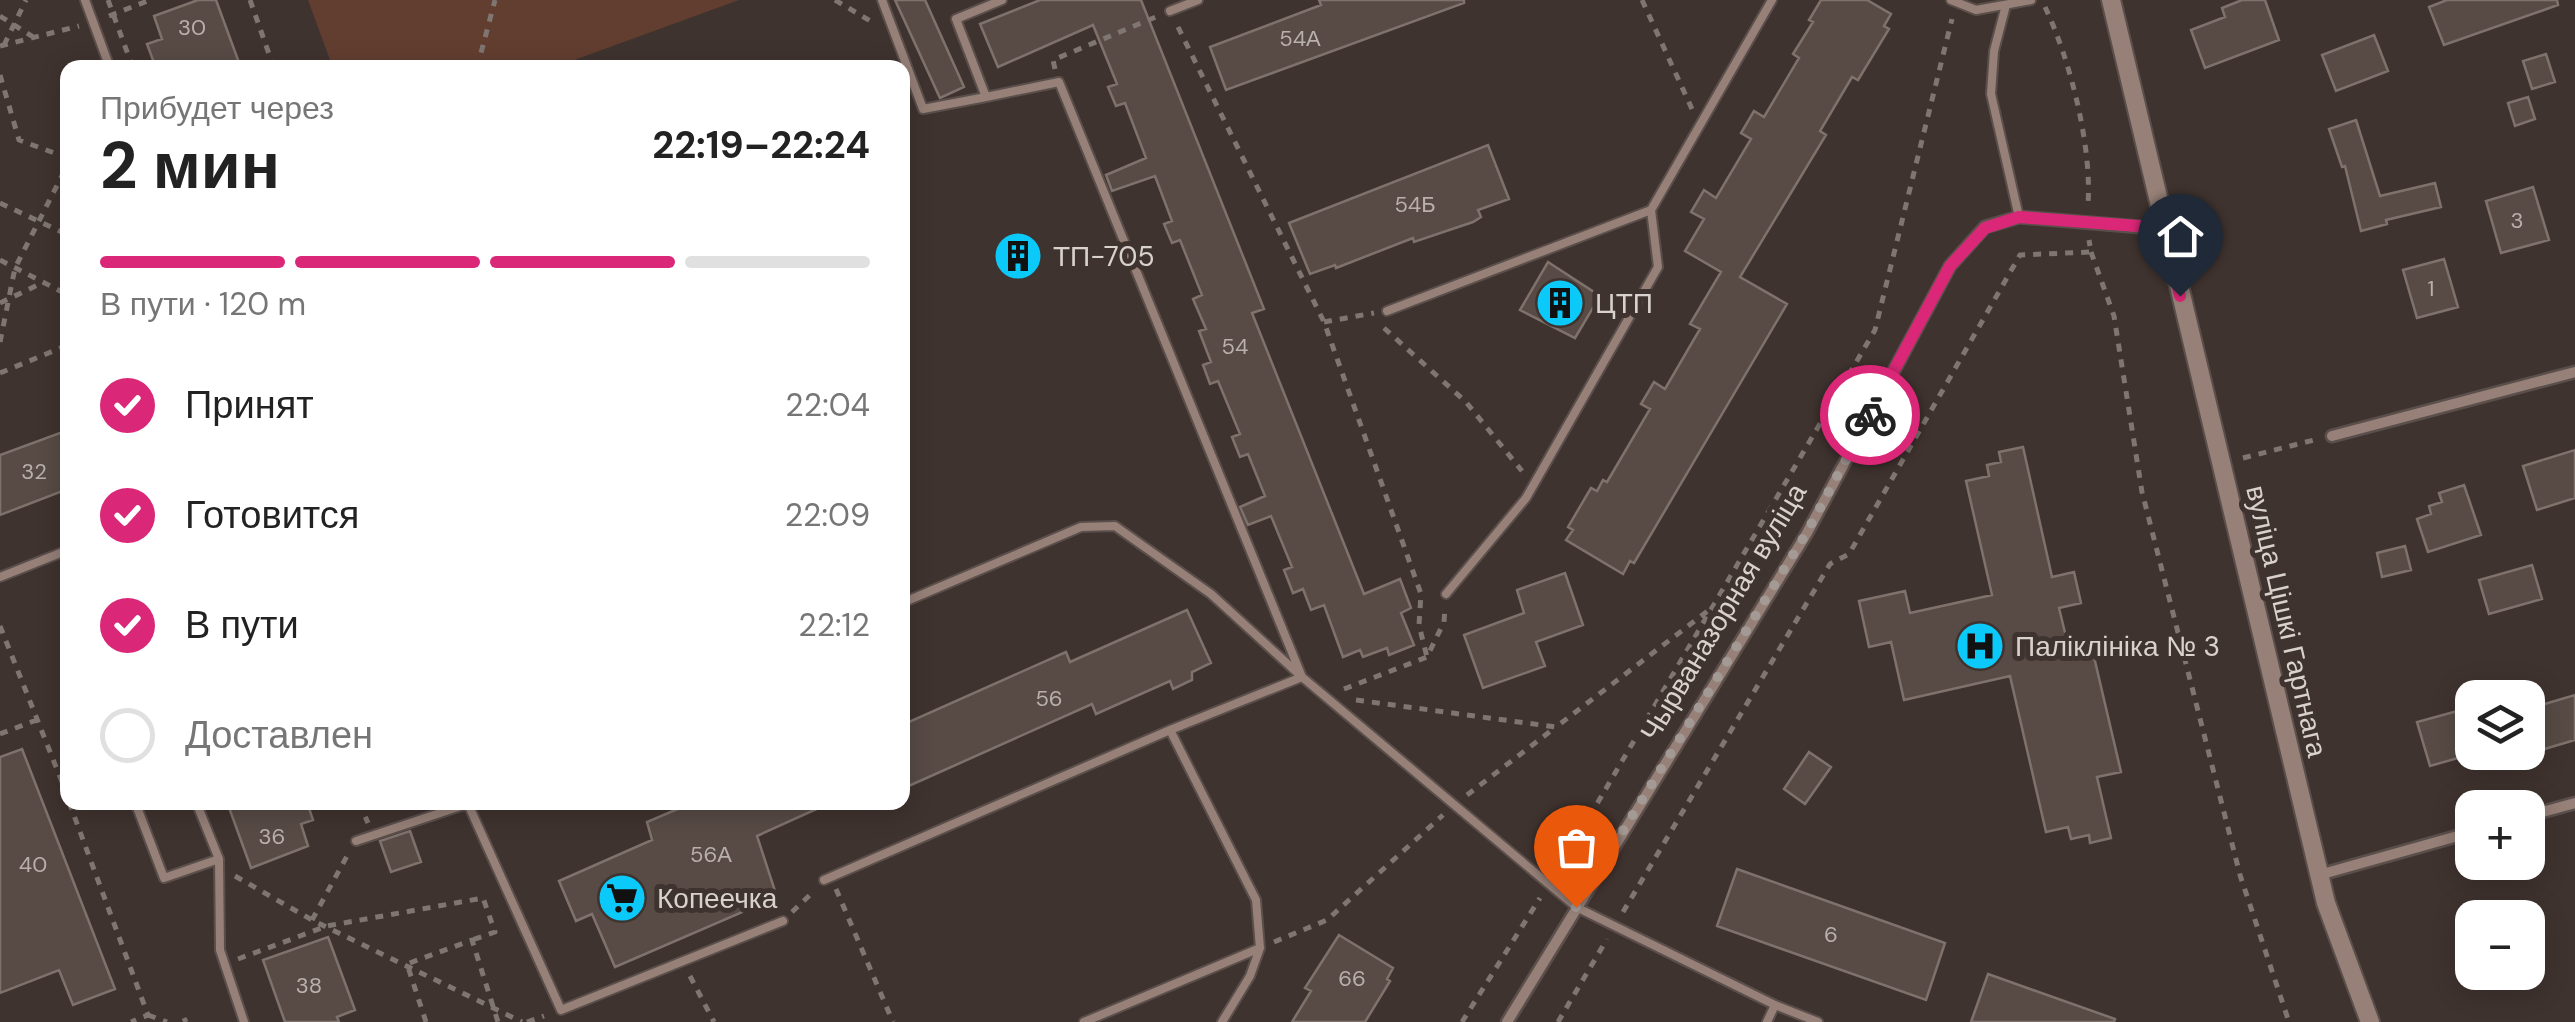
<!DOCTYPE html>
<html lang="ru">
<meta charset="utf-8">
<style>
body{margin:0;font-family:"DM Sans",sans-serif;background:#f6f6f6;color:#222;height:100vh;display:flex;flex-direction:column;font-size:38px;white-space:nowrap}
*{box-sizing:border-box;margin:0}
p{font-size:32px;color:#767676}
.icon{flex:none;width:55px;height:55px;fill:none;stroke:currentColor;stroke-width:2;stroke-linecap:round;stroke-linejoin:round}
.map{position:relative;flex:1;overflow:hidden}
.details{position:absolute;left:60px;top:60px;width:850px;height:750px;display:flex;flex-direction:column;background:#fff;border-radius:20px;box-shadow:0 5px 25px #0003}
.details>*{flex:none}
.buttons{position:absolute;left:2455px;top:680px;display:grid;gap:20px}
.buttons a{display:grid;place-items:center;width:90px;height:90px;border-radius:20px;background:#fff;box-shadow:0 5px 25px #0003;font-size:50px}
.pin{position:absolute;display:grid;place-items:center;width:85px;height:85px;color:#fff;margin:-102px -42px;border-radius:50% 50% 50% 0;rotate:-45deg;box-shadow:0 0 10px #0007}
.pin .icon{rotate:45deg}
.courier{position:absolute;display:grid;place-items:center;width:100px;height:100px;margin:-50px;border:8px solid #db2777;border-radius:50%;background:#fff;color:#222;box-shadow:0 2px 12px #0007}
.headline em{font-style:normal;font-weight:700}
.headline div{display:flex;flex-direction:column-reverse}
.headline{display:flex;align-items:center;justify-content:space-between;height:170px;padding:0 40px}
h1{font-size:65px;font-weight:700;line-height:75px}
.bar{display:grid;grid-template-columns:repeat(4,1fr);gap:15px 10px;align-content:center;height:120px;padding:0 40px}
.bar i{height:12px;border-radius:8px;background:#e0e0e0}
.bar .active{background:#db2777}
.bar p{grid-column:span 4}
ol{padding:0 40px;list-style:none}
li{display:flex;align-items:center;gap:30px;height:110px}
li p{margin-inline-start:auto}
li .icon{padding:10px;border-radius:50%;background:#db2777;color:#fff;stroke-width:4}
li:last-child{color:#767676}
li i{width:55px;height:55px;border:5px solid #e0e0e0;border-radius:50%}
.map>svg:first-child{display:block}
.green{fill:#623e30}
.building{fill:#584b46;stroke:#7f726c;stroke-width:2.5}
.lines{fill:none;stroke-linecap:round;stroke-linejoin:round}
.service-casing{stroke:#5b4f4c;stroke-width:12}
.minor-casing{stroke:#5b4f4c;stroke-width:15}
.tertiary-casing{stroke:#5b4f4c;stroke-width:22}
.path{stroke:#7f7571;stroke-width:5;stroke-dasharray:8 8;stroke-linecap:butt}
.service{stroke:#968078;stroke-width:8}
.minor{stroke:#968078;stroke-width:10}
.tertiary{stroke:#968078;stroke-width:18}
.done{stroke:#a39a96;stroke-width:10;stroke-dasharray:0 18}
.route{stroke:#db2777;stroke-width:12}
.labels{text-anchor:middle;stroke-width:10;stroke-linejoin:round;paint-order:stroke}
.number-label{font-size:22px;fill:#b9b0ac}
.poi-label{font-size:28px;fill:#d9d1ce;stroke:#3f332f;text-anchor:start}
.street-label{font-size:28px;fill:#d9d1ce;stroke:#3f332f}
</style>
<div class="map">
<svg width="2575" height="1022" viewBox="0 0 2575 1022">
<rect width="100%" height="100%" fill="#3f332f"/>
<path class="green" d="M308 0H739L555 67 333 68Z"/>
<path class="building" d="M198 0H216L241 68H156L147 44 162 39 154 16Z
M895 0H925L964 87 940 98Z
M1040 0H1141L1264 309 1252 313 1364 594 1400 579 1411 608 1401 613 1414 645 1389 655 1387 648 1363 657 1360 650 1343 657 1324 605 1311 610 1303 589 1293 593 1284 570 1292 567 1271 516 1248 525 1240 507 1265 496 1248 454 1240 457 1232 437 1240 434 1218 381 1210 384 1203 365 1211 362 1199 331 1206 329 1193 299 1202 295 1180 240 1172 243 1164 224 1172 221 1155 176 1112 191 1106 175 1146 158 1125 103 1116 106 1108 87 1117 84 1093 25 998 67 980 24Z
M1319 0H1464V3L1226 90 1210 47 1321 5Z
M1821 0H1867L1891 14 1884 26 1889 29 1858 80 1852 77 1820 131 1826 135 1740 277 1787 304 1634 563 1630 561 1623 574 1566 540 1573 530 1568 527 1591 488 1597 491 1603 480 1607 482 1650 409 1641 404 1654 382 1665 389 1700 329 1690 324 1721 272 1685 251 1704 219 1691 212 1704 190 1716 198 1751 139 1741 133 1754 111 1764 117 1799 58 1793 54 1813 22 1809 20Z
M2242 0H2265L2279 40 2205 68 2191 30 2225 17 2222 8Z
M2447 0H2557L2558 5 2444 45 2429 7Z
M2374 35 2388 71 2336 91 2322 55Z
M2546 54 2555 82 2532 89 2523 61Z
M2528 97 2535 119 2515 126 2508 103Z
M2356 120 2380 196 2435 183 2441 207 2386 220 2387 224 2361 231 2345 166 2342 167 2329 129Z
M1488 145 1509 199 1478 210 1481 217 1473 222 1414 242 1413 238 1336 268 1335 265 1310 274 1289 223Z
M2533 187 2549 240 2501 253 2486 201Z
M1025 235 1038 267 1011 278 999 245Z
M2444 259 2458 307 2417 318 2403 270Z
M1548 262 1600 296 1575 338 1520 310Z
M68 430V489L0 515V455Z
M2023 447 2052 577 2074 572 2081 603 2059 608 2069 649 2091 644 2121 772 2097 777 2111 838 2090 843 2089 835 2071 839 2068 827 2046 832 2010 676 1904 700 1891 642 1869 647 1859 601 1905 591 1910 613 1992 595 1966 481 1989 476 1987 465 2001 462 1999 452Z
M2575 450V498L2537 510 2523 466Z
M2464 485 2481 535 2428 552 2417 519 2431 514 2429 506 2442 502 2439 493Z
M2405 546 2411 570 2382 577 2377 553Z
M2532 565 2542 599 2489 614 2479 580Z
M1565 573 1583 625 1536 642 1545 666 1483 688 1464 635 1524 613 1517 590Z
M1187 610 1211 663 1192 672V680L1173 689 1170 681 1096 714 1092 704 902 789V725L1066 652 1070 662Z
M2575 695V740L2531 753 2528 709Z
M2472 707V754L2430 766 2417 722Z
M22 749 115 989 73 1005 59 970 0 993V757Z
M1809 752 1831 767 1805 804 1784 789Z
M227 802H307L313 820 301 824 308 846 251 868Z
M694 802H832L757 836 777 897 615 967 592 914 576 921 559 881 652 840 647 822Z
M410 831 421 862 391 872 380 841Z
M1737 869 1945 943 1926 1000 1717 926Z
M1339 935 1393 968 1387 979 1390 981 1365 1022H1292L1311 991 1305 988Z
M328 937 355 1010 337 1017 339 1022H285L263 960Z
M1988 974 2115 1019 2114 1022H1971Z"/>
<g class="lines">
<g class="service-casing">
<path id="service" d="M85 0 110 68
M882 0 923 109 986 97
M1951 0 1976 10 2031 0
M2006 5 1994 51 1991 94 2019 217
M1170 11 1198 0
M1387 311 1651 210 1772 0
M0 577 68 550
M1446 594 1526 498 1658 267 1651 210
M902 603 1081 527 1115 526 1211 594 1302 677 1576 907 1775 1005 1818 1022
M135 802 164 878 219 859
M196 802 219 859 220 950 244 1022
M468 804 561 1010 783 921
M356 841 470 803
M824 880 1170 730 1302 677 1059 82 986 97 956 19 1002 0
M1084 1022 1260 948 1256 900 1170 730
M1222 1022 1250 976 1260 948
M1767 1022 1775 1005"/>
</g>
<g class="minor-casing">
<path id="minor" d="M2332 436 2575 372
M2528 816 2575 803
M2319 875 2472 832
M1507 1022 1807 533 1950 266 1985 227 2019 217 2164 229"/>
</g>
<g class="tertiary-casing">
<path id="tertiary" d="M2111 0 2326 903 2370 1022"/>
</g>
<path class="path" d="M108 0 133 68
M250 0 274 68
M835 0 872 22
M1642 0 1692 109
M2045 7C2070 59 2092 146 2088 204
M0 16 35 38
M109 16 150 0
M1178 27 1324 322 1421 594 1419 625 1427 657
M4 45 26 0
M0 46 79 26
M477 68 495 0
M1055 69 1053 60 1158 16
M0 75 19 140 68 158
M0 203 68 235
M2091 252 2114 316 2142 492 2240 875 2289 1022
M0 260 68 295
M0 303 42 283
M1324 322 1374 313
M1384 328 1466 402 1522 471
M0 342 15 268 68 164
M0 373 68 345
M2243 458 2314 440
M0 626 68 797
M1344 689 1427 657 1444 622 1445 607
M1356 700 1556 727 1709 610
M0 734 39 719
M1467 795 1556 727
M69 802 148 1015 131 1022
M359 802 368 823
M1557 872 1875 330 1952 19
M235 876 312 920 522 1022
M836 889 893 1022
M792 912 813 892
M1623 912 1830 564 1849 554 2020 255 2091 252 2089 240
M312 920 347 856
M1274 942 1327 920 1443 815
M238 959 327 926 483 898 495 932 472 940
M690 976 714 1022
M148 1015 167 1022
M184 1018 186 1022
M426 1022 407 964 472 940 498 1022
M527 1022 544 1016
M1462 1022 1540 898
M1558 1022 1607 939"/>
<use href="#service" class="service"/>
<use href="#minor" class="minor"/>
<use href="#tertiary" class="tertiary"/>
</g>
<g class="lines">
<path class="done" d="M1576 907 1807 532 1870 415"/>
<path class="route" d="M1870 415 1950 266 1985 228 2019 217 2164 228 2180 296"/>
</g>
<defs>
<g id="building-disc" transform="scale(2.5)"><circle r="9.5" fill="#0bcafa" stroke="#3f332f"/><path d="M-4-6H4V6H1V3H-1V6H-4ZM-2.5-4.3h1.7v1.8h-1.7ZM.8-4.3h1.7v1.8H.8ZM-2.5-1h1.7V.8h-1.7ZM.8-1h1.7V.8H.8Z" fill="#111"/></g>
<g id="hospital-disc" transform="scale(2.5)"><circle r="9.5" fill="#0bcafa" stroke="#3f332f"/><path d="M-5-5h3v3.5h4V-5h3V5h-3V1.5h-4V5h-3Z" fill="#111"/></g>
<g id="supermarket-disc" transform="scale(2.5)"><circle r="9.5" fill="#0bcafa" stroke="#3f332f"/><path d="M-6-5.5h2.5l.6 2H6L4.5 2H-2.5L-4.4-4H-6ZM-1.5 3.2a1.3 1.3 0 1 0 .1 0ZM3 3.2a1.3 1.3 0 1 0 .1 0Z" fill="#111"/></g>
</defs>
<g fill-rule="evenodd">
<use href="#building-disc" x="1018" y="256"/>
<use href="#building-disc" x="1560" y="303"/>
<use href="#hospital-disc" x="1980" y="646"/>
<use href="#supermarket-disc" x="622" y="898"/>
</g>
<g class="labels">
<g class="number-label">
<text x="192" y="35">30</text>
<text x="1300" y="46">54А</text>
<text x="1415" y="212">54Б</text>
<text x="2517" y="228">3</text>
<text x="2431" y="296">1</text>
<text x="1235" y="354">54</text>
<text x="34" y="479">32</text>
<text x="1049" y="706">56</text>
<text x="272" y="844">36</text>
<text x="711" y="862">56А</text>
<text x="33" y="872">40</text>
<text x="1831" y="942">6</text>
<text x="1352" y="986">66</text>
<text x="309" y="993">38</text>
</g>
<g class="poi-label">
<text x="1053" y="266">ТП-705</text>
<text x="1595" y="313">ЦТП</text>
<text x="2015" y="656">Паліклініка № 3</text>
<text x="657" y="908">Копеечка</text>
</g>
<g class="street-label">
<text transform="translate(1723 612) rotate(-59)" y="10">Чырваназорная вуліца</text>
<text transform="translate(2287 621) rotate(77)" y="10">вуліца Цішкі Гартнага</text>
</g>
</g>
</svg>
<div class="buttons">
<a><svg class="icon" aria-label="layers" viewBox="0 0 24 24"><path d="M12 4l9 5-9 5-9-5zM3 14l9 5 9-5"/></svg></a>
<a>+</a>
<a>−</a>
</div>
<div class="pin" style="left:1576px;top:907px;background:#ea580c"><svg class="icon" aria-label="bag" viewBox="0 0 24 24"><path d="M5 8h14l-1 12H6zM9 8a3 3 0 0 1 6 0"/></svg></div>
<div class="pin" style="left:2180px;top:296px;background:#1f2937"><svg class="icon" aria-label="home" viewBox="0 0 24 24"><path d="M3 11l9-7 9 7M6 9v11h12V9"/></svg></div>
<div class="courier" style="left:1870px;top:415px"><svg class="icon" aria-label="bike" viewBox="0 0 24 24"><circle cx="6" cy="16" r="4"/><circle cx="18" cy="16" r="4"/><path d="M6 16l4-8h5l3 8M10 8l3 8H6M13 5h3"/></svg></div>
<section class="details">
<div class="headline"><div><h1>2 мин</h1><p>Прибудет через</p></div><em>22:19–22:24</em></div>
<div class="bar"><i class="active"></i><i class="active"></i><i class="active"></i><i></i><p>В пути · 120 m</p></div>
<ol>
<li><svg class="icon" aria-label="check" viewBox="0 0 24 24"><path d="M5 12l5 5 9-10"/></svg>Принят<p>22:04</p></li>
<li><svg class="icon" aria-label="check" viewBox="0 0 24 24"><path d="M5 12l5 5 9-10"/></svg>Готовится<p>22:09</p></li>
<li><svg class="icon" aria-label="check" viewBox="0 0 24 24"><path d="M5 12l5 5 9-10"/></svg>В пути<p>22:12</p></li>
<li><i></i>Доставлен</li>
</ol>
</section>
</div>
